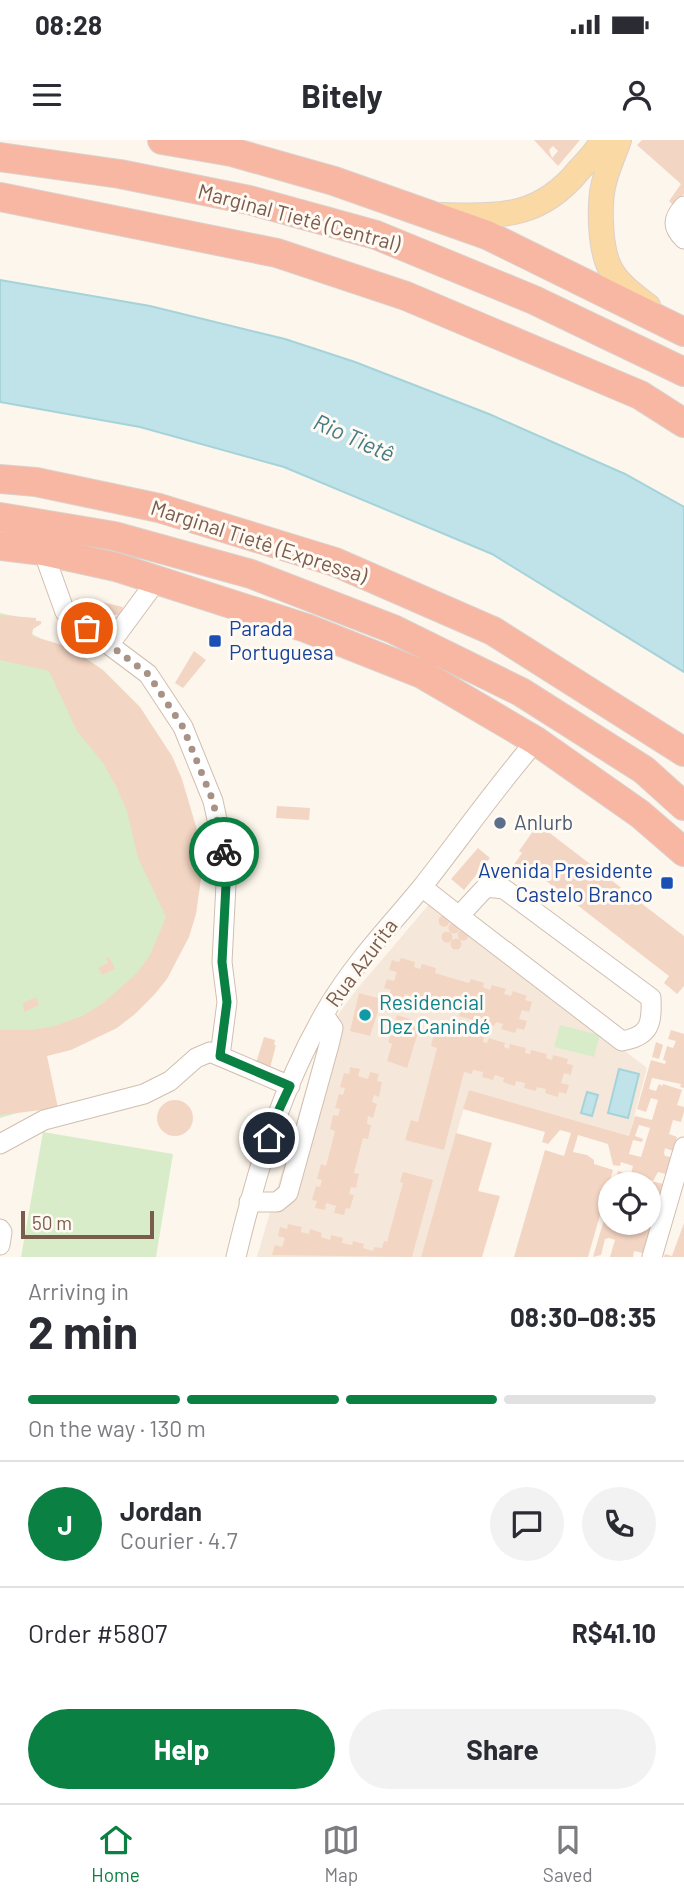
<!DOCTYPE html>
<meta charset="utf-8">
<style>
body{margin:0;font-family:Barlow,sans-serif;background:#f2f2f3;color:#2b2b33;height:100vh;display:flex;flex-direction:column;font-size:26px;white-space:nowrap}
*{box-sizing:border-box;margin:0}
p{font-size:23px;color:#7c7c81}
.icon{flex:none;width:38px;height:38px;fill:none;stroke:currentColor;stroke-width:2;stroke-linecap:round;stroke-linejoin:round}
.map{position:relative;height:1117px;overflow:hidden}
.panel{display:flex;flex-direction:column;background:#fff;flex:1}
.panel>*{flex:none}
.tools{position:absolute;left:598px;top:1032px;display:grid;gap:14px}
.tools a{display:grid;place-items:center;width:63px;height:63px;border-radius:50%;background:#fff;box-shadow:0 2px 5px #0004;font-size:35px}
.scale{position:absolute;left:21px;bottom:18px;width:133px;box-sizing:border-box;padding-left:7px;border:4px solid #7a5c4d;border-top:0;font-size:19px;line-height:24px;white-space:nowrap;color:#7a5c4d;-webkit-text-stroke:5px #fffaf3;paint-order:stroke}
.pin{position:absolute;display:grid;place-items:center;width:60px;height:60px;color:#fff;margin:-30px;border:4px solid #fff;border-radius:50%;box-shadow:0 2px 7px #0007}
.courier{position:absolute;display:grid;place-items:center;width:70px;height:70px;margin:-35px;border:5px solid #0b8043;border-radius:50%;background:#fff;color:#222;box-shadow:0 2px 9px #0007}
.summary em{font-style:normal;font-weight:700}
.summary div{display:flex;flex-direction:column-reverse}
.summary{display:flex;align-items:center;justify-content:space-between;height:119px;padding:0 28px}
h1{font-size:46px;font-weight:700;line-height:52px}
.bar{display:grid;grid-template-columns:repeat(4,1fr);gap:10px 7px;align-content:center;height:84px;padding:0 28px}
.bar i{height:9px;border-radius:5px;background:#e1e1e2}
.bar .current{background:#0b8043}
.bar p{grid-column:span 4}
.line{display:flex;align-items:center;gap:18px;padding:0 28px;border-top:2px solid #e1e1e2}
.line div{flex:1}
.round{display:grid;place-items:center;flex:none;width:74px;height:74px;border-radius:37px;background:#f2f2f3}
.cta{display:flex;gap:14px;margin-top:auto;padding:14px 28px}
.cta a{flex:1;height:80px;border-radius:42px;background:#0b8043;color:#fff;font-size:28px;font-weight:700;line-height:80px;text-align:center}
.cta a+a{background:#f2f2f3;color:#2b2b33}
.status{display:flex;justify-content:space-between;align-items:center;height:49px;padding:0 35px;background:#fff;direction:ltr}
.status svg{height:19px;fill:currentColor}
header{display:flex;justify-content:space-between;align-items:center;height:91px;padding:0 28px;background:#fff;font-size:32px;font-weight:700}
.menu{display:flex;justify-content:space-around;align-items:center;height:98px;border-top:2px solid #e1e1e2;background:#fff;font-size:19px;color:#7c7c81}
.menu a{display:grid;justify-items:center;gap:4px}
.menu .current{color:#0b8043}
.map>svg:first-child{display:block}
.residential{fill:#f5e8da}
.green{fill:#d8ecc9}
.water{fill:#bfe3e8;stroke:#a5d3da;stroke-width:2}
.building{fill:#f3d5c3;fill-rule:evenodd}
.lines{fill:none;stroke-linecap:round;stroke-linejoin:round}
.minor-casing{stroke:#d1beb0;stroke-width:21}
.major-casing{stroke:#dad1cd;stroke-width:26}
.highway-casing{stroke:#dad1cd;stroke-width:30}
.minor{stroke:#fff;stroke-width:19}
.major{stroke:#fbd9a5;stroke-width:24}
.highway{stroke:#f7b7a3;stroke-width:28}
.done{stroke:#a89285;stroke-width:7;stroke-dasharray:0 12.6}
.route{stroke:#0b8043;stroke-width:9}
.transit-dot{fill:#1a4fb4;stroke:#fffaf3;stroke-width:2.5}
.service-dot{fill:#5c6f8a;stroke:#fffaf3;stroke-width:2.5}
.culture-dot{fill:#0f9aa8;stroke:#fffaf3;stroke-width:2.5}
.labels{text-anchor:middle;stroke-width:6;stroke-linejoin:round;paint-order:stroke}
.street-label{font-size:21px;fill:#7a5c4d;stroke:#fffaf3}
.transit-label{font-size:21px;fill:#164399;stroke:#fffaf3;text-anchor:start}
.service-label{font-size:21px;fill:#4e5e75;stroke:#fffaf3;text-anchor:start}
.culture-label{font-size:21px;fill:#0d838f;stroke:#fffaf3;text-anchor:start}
.water-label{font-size:23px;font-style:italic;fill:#437c86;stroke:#fffaf3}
</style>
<div class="status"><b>08:28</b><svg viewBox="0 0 49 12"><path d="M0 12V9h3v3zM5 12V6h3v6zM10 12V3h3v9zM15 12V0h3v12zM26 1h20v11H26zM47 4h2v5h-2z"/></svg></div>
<header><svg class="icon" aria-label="menu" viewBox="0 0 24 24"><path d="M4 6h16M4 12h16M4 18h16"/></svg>Bitely<svg class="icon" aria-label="person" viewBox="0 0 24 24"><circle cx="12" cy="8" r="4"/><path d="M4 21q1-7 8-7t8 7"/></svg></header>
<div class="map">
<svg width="684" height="1117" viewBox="0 0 684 1117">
<rect width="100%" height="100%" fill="#fdf6ec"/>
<path class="residential" d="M431 762 647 928 629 996 469 950 421 1117H257L317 910 328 888 357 849Z"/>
<path class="green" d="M0 473 38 481 30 493 101 529 180 801 35 919 38 967 0 978Z
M560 885 600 895 594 917 554 907Z
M43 992 173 1014 156 1117H21Z"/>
<path class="water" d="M0 140 150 166 285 199 355 222 489 274 625 334 684 367V532L492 414 284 327 140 287 0 262Z
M619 929 639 934 628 978 608 973Z
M587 952 598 955 592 976 581 973Z"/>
<path class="building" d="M534 0H580L558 26ZM553 6 558 11 552 18 549 10Z
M642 0H684V54L673 65 669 61 681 44 637 5Z
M77 459 86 462 84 469 74 467Z
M89 459 123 467 121 476 87 468Z
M0 475 36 478V481H41V484L33 489 32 496 62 505 81 515 103 530 140 567 172 616 182 639 197 690 202 732 196 774 189 797 167 839 154 855 135 874 117 888 71 910 47 916 58 968 0 975V890H31L55 886 82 876 102 864 137 833 150 815 166 777 138 718 127 671 116 646 103 623 77 591 49 531 0 520Z
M194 511 206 520 183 548 175 543Z
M277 666 310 668 309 680 276 678Z
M538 684 684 796V846L677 854 664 843 669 836 532 730 527 737 513 726 522 713 519 711Z
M478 708 490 718 464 750 451 739Z
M438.5 781a5.5 5.5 0 1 1 11 0a5.5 5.5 0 1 1-11 0Z
M448.5 788a5.5 5.5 0 1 1 11 0a5.5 5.5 0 1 1-11 0Z
M457.5 795a5.5 5.5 0 1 1 11 0a5.5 5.5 0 1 1-11 0Z
M441.5 797a5.5 5.5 0 1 1 11 0a5.5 5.5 0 1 1-11 0Z
M450.5 804a5.5 5.5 0 1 1 11 0a5.5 5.5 0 1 1-11 0Z
M109 817 115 829 102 835 98 828 108 823 106 819Z
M401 818 415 822 414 827 420 829 422 824 436 828 435 833 469 843 471 839 484 843 483 847 490 850 492 845 506 849 504 854 511 856 513 851 527 856 525 860 532 862 529 872 522 870 519 879 527 881 524 890 517 888 515 893 501 889 503 884 496 882 494 886 480 882 482 878 475 875 473 880 459 876 461 871 426 861 424 866 411 861 412 857 405 854 403 859 389 855 391 850 384 848 387 839 394 841 397 832 389 830 392 820 399 822Z
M359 853 382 859 370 896 350 891Z
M36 857 39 865 24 872 23 863Z
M397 875 421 883 407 928 387 921 392 904 388 902Z
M436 885 484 897 483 902 487 903 489 898 505 903 504 907 509 909 510 904 526 908 525 913 530 914 531 910 547 914 546 918 552 920 553 915 568 919 567 924 573 925 571 935 564 933 561 943 569 945 566 954 559 952 558 957 545 953 546 949 537 947 536 951 524 948 525 943 516 941 515 946 503 942 504 938 495 935 493 940 482 937 483 932 473 930 472 934 464 932 444 1010 405 1000 411 980 418 982 437 908 431 906Z
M671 890 684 894V948L680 947 681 944 652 938 649 949 656 951 659 944 662 946 663 944 682 950 677 965 684 967V972L681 982 673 980 669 994 677 997 673 1011 665 1008 664 1013 665 1016 671 1017 666 1034 658 1032 653 1041 631 1034 633 1026 621 1022 620 1026 613 1025 608 1004 578 995 573 1012 587 1015 594 1020V1024L613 1030 588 1117H514L545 1010 564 1016 571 993 560 990 548 1004 542 1002 545 992 463 969 469 950 629 996 635 976 652 980 658 960 651 958 646 972 637 969 651 920 665 924 666 921 663 920 667 906 673 908 676 901 668 899ZM639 985 650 988 641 1017 629 1014 633 1000 642 1002 643 999 635 996Z
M264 897 275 900 274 905H276L270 928 256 923Z
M656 902 663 905 659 919 652 917Z
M350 927 360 929 358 936 368 939 370 932 379 934 377 941 382 942 379 957 374 955 372 962 377 964 373 978 368 976 367 984 371 985 368 999 363 998 354 1033 359 1034 356 1048 351 1047 349 1054 354 1055 350 1069 346 1068 344 1075 334 1073 336 1066 326 1063 325 1070 315 1068 317 1061 312 1060 316 1046 320 1047 322 1040 317 1039 321 1024 326 1026 335 991 330 989 333 975 338 976 340 969 335 968 339 954 343 955 345 948 340 947 344 933 349 934Z
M157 978a18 18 0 1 1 36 0a18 18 0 1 1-36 0Z
M456 993 492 1003 478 1051 500 1056 482 1117H421Z
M618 1031 629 1034 626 1045H614Z
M403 1032 433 1040 412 1117 272 1115 275 1105 282 1107 285 1098 278 1096 280 1087 287 1089 288 1084 302 1087 301 1092 309 1094 310 1089 322 1093 321 1097 330 1100 331 1095 343 1098 342 1103 352 1105 353 1101 364 1104 363 1108 373 1111 374 1107 382 1108 384 1101 387 1102 403 1043 400 1042Z
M635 1038 664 1044 643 1113 634 1111 633 1117H610L615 1100 609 1098 605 1099 601 1115 593 1117 610 1059 611 1083H649V1045H633Z
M684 1083V1117H664L665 1114 672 1116Z"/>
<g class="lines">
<g class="minor-casing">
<path id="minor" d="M684 66C672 79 672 87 684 99
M43 411 65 472 148 534 183 587 213 661 227 725 222 822 227 862 220 916
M109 505 157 440
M422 747 459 776 622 901C650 896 652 884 651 858L504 749 486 747 459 776
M0 1004 44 980 144 954 170 941 196 918 210 912 290 946
M249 1062H277L288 1053 329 905 333 888 324 875
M0 1089 2 1092 0 1105
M236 1117C257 1029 283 942 330 864 356 821 390 786 422 747 460 699 495 648 536 601
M652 1117 684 1007"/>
</g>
<g class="major-casing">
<path id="major" d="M619 0C614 15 606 31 603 47 599 67 600 109 610 128 618 144 634 155 648 166
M442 75C500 76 539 79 579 30 587 21 598 11 602 0"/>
</g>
<g class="highway-casing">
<path id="highway" d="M162 0 232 12 334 41 487 95 684 192
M0 17 120 34 249 60 376 95 534 160 684 232
M0 57 277 113 406 156 640 255 684 283
M0 339 36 342 159 368 335 422 493 491 684 612
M0 377 114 396 251 434 393 489 521 552 644 630 684 666
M0 406 43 411 116 427 306 488 422 534 536 601 640 674 684 712"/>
</g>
<use href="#minor" class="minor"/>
<use href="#major" class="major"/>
<use href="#highway" class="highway"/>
</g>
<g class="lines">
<path class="done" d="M87 488 148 534 183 587 213 661 224 712"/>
<path class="route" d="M224 712 227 725 222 822 227 862 220 916 290 946 276 976 269 998"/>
</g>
<g class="transit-dot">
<rect x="208" y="494" width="14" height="14" rx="3.5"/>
<rect x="660" y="736" width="14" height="14" rx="3.5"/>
</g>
<circle class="service-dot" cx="500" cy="683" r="7"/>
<circle class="culture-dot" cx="365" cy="875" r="7"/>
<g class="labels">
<g class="street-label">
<text transform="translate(299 78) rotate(15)" y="7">Marginal Tietê (Central)</text>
<text transform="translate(259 402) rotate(18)" y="7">Marginal Tietê (Expressa)</text>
<text transform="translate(362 823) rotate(-53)" y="7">Rua Azurita</text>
</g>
<g class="transit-label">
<text x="229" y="496">Parada<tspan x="229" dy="24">Portuguesa</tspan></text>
<text x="653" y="738" text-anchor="end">Avenida Presidente<tspan x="653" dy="24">Castelo Branco</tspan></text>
</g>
<g class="service-label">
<text x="514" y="690">Anlurb</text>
</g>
<g class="culture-label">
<text x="379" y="870">Residencial<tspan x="379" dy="24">Dez Canindé</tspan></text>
</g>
<g class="water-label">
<text transform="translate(354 298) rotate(24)" y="8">Rio Tietê</text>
</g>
</g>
</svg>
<div class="tools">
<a><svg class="icon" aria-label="locate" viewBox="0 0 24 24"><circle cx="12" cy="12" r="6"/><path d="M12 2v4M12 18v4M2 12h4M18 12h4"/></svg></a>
</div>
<div class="scale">50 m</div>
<div class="pin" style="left:87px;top:488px;background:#ea580c"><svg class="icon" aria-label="bag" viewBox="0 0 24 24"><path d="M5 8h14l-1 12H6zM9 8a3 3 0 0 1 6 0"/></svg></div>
<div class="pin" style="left:269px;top:998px;background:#1f2937"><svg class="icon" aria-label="home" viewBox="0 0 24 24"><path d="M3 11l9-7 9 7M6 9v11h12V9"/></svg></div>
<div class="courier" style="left:224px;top:712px"><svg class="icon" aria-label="bike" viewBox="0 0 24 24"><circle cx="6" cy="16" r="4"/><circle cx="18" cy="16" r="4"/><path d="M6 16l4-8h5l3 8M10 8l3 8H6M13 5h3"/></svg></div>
</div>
<section class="panel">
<div class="summary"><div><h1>2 min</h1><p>Arriving in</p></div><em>08:30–08:35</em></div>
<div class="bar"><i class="current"></i><i class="current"></i><i class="current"></i><i></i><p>On the way · 130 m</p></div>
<div class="line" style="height:126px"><b class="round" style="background:#0b8043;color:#fff">J</b><div><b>Jordan</b><p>Courier · 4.7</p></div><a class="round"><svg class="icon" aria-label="chat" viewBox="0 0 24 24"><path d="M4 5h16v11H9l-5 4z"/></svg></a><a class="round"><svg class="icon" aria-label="phone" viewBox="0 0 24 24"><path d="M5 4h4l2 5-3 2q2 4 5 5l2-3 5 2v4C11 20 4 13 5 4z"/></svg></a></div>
<div class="line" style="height:91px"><div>Order #5807</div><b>R$41.10</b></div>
<div class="cta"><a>Help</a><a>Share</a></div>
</section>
<nav class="menu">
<a class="current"><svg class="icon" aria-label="home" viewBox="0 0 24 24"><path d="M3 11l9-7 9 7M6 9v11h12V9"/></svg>Home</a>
<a><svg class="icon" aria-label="map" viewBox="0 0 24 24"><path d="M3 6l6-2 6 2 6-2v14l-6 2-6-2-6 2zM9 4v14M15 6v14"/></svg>Map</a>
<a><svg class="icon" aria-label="saved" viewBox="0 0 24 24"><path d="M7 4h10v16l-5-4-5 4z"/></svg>Saved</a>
</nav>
